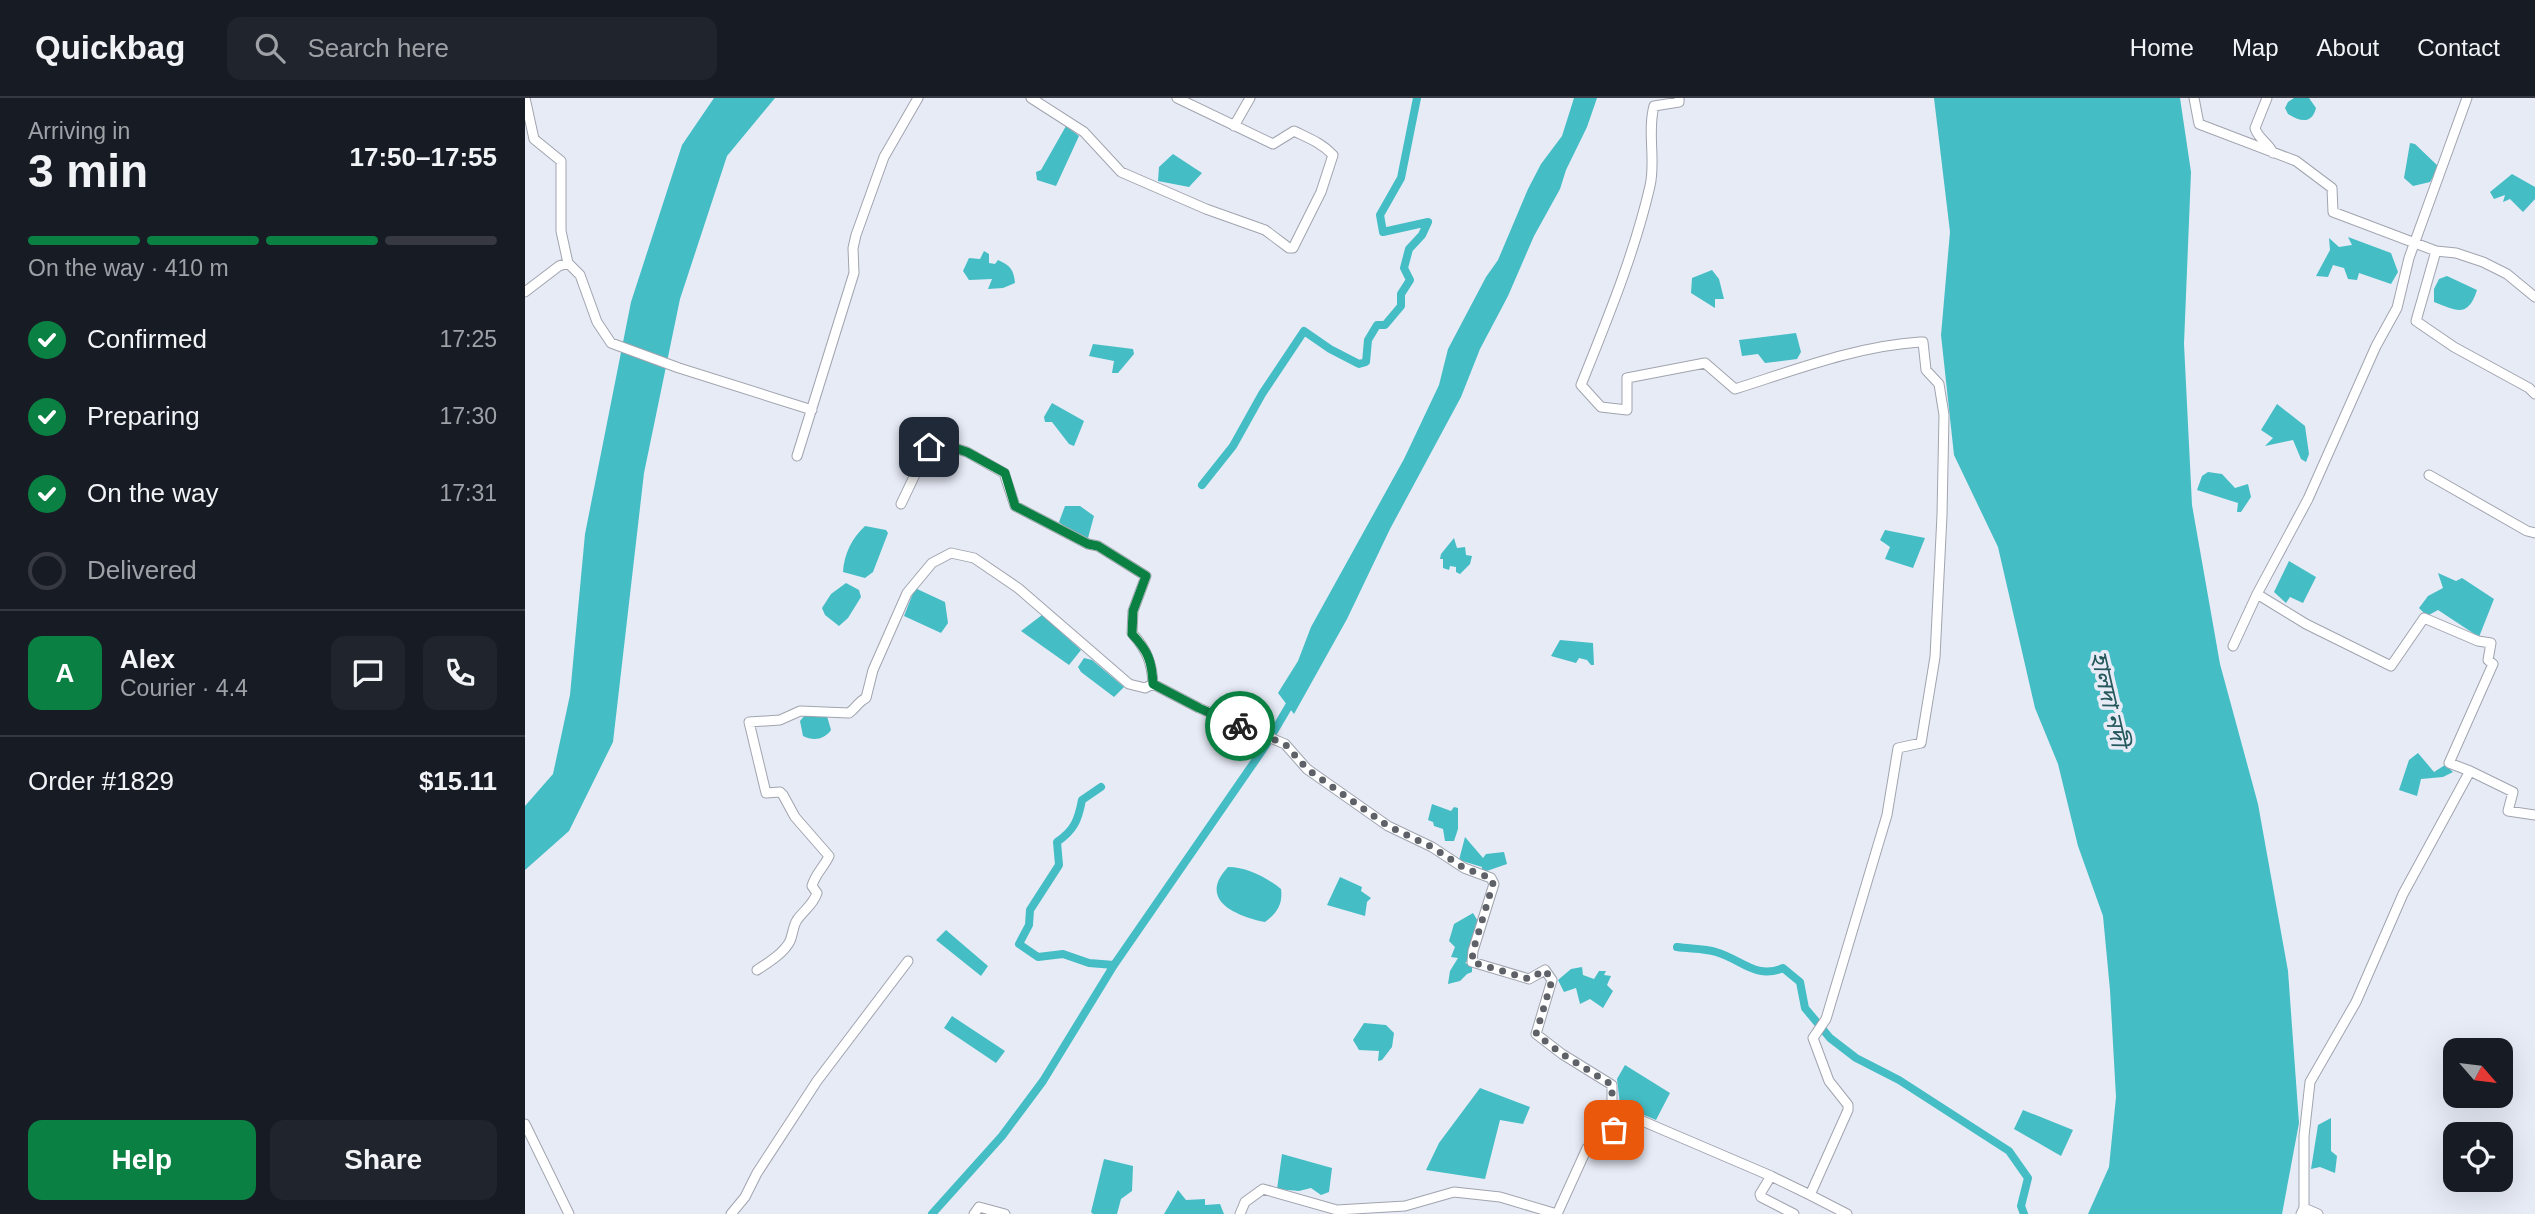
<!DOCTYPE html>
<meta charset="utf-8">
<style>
body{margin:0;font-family:Helvetica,"Noto Sans Bengali",sans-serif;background:#20242c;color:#f1f3f6;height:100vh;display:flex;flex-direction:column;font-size:26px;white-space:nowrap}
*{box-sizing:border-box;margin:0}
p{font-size:23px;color:#9ea1a6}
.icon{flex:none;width:38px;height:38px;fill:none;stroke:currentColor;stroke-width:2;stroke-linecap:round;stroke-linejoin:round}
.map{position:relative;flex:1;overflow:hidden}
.sheet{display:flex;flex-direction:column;background:#171b24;width:525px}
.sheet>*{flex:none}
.needle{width:46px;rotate:118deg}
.fabs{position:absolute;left:1918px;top:940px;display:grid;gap:14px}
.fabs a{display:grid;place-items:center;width:70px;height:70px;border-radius:14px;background:#171b24;box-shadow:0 7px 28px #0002;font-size:35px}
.pin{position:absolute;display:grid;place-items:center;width:60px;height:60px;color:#fff;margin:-30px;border-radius:14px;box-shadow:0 4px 10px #0006}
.courier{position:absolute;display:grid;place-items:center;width:70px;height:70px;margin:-35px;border:5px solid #0b8043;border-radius:50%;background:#fff;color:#222;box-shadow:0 2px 9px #0007}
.head em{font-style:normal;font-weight:800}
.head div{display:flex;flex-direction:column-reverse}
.head{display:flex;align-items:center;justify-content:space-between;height:119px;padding:0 28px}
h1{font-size:46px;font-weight:800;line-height:52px}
.bar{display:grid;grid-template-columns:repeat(4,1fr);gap:10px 7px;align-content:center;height:84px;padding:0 28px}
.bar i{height:9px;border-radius:5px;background:#363941}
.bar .active{background:#0b8043}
.bar p{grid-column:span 4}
.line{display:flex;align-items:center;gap:18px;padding:0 28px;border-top:2px solid #363941}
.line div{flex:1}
.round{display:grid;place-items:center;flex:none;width:74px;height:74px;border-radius:14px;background:#20242c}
ol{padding:0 28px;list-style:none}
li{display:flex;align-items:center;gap:21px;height:77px}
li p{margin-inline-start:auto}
li .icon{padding:7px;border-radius:50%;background:#0b8043;color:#fff;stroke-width:4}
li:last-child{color:#9ea1a6}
li i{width:38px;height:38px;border:4px solid #363941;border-radius:50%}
.button{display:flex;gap:14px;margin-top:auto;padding:14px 28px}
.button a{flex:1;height:80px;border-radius:14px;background:#0b8043;color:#fff;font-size:28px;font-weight:800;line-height:80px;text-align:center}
.button a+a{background:#20242c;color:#f1f3f6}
header{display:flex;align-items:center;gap:42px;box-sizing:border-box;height:98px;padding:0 35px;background:#171b24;border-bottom:2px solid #363941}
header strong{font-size:33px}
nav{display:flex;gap:38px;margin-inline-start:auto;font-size:24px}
.search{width:490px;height:63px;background:#20242c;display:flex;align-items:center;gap:18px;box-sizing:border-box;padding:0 24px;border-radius:14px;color:#9ea1a6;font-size:26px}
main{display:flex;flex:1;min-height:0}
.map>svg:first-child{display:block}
.water{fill:#44bdc5}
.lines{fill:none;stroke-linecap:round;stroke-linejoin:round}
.canal{stroke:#44bdc5;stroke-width:8}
.minor-casing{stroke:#a0a4af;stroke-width:11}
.minor{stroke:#fff;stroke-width:9}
.done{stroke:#5e6167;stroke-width:7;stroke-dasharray:0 12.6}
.route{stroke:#0b8043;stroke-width:9}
.labels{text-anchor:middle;stroke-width:7;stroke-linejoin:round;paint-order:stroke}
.water-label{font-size:24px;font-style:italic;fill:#25585c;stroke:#e7ebf6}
</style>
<header>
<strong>Quickbag</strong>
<div class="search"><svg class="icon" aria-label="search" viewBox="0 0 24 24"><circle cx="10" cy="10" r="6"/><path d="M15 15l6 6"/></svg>Search here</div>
<nav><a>Home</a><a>Map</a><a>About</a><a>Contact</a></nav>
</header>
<main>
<section class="sheet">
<div class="head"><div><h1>3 min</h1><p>Arriving in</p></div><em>17:50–17:55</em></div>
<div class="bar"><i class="active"></i><i class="active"></i><i class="active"></i><i></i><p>On the way · 410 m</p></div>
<ol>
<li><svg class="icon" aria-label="check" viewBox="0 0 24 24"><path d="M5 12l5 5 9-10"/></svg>Confirmed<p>17:25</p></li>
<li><svg class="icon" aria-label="check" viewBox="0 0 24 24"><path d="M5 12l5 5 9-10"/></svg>Preparing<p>17:30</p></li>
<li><svg class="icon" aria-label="check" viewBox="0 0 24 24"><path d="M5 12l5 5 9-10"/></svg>On the way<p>17:31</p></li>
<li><i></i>Delivered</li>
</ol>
<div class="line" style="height:126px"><b class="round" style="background:#0b8043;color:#fff">A</b><div><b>Alex</b><p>Courier · 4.4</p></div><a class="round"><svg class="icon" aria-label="chat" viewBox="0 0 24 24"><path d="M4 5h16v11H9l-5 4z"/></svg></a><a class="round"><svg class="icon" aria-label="phone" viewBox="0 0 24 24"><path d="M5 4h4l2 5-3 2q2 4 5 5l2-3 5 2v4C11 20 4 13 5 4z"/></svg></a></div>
<div class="line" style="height:91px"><div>Order #1829</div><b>$15.11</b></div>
<div class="button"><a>Help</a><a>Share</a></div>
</section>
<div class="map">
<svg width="2010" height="1116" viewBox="0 0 2010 1116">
<rect width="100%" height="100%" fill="#e7ebf6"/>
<path class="water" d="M189 0H250L202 58 155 201 119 375 88 644 44 733 0 772V708L28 676 45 597 60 436 106 204 157 47Z
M1049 0H1072L1062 29 1041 72 1035 91 1009 138 983 198 955 251 936 299 865 431 822 521 769 616 753 595 773 563 786 529 879 361 914 287 923 251 961 179 973 162 1003 91 1016 66 1037 38Z
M1409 0H1655L1666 74 1659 246 1667 407 1695 566 1733 706 1763 873 1774 1025 1757 1116H1563L1584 1069 1591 999 1585 892 1578 818 1553 748 1533 666 1510 610 1473 449 1429 357 1416 237 1425 134Z
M1769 0H1784L1791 10C1787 26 1776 24 1763 16L1760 10 1763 4Z
M541 28 554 38 531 88 512 82 511 74 516 72Z
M1885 45 1890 46 1914 69 1905 84 1888 88 1879 80Z
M648 56 677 75 664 89 633 83 634 69Z
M1987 76 2010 89V101L1998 114 1985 101 1978 104 1980 97 1969 101 1965 94Z
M1823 139 1866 155 1873 174 1866 186 1834 175 1832 182 1823 181 1819 170 1808 167 1803 179 1791 178 1805 152 1804 140 1814 149 1827 147Z
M459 153 464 156V165L470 166 473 162C485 167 489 172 490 185L478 190 463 191 467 181 444 182 438 173 444 160 455 161Z
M1187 172 1194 181 1199 201H1190V210L1166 195 1167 180Z
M1922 178 1952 192C1943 220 1932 213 1909 204V191L1914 181Z
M1271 235 1276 254 1272 261 1240 265 1233 256 1217 258 1214 242Z
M568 246 608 251 609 256 593 275H587L589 263 564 258Z
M527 305 559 323 549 348 544 346 527 324H520L519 319Z
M1752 306 1780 328 1784 356 1781 364 1776 361 1768 342 1740 348 1748 340 1736 332Z
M1683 374 1697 376 1710 390 1723 386 1726 399 1716 414H1712L1713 405 1672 392 1677 378Z
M540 408H555L569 418 563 440H553L534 424Z
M340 428 361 432 363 435 348 474 340 480 318 474C319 456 327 440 340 428Z
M1360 432 1400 440 1388 470 1360 461 1365 449 1355 442Z
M929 440 932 450 940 449 941 457 947 458 945 466 935 476 931 474V469L925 468 924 472 918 470V461H915L916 456Z
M1764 463 1791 479 1778 505 1765 499 1761 505 1749 494Z
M1913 475 1931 483 1937 480 1969 501 1954 539 1913 512 1902 518 1894 510 1903 498 1918 490Z
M321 485 334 492 336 499 323 520 314 528 300 517 297 510 306 496Z
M390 490 420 504 423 525 416 535 379 518Z
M517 517 556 552 544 567 496 533Z
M1035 542 1068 545 1069 567H1066L1062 562 1054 560 1051 565 1026 558Z
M559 560 567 562 599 589 589 599 556 574 553 569Z
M280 617 302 618 306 632C299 642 288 643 278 638L275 623Z
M1893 655 1909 674 1920 667 1928 674 1918 679 1896 681 1892 698 1874 692 1884 662Z
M907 706 926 713 929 709 933 710V731L929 743H920L918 731 909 728 908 724 903 722Z
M940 739 958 760 961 756 979 754 982 766 956 775 957 769 934 762Z
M703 769C722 769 741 779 756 791 758 806 752 815 740 824 711 818 672 802 703 769Z
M815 779 837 789 836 793 846 800 842 804 840 818 802 807Z
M948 815 954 825 944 862 940 865 947 868V874L942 876 935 883 923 886 925 873 933 860 926 859 930 849 924 843 929 826Z
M421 832 463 868 456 878 411 842Z
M1057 869 1058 877 1069 881 1074 873H1081L1079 877 1086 878 1082 887 1088 893 1078 910 1065 901 1055 906 1051 890 1039 894 1033 882 1046 871Z
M427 918 480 953 471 965 419 930Z
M839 925 861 927 869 935 867 949 857 962 853 963 854 953 834 952 828 942Z
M1100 967 1145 995 1131 1022 1095 1007 1092 981Z
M955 990 1005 1009 998 1026 975 1022 960 1081 901 1072 914 1045Z
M1498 1012 1548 1032 1536 1058 1489 1031Z
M1806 1020V1053L1812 1058 1810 1075 1795 1069 1786 1071 1793 1027Z
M757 1056 807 1070 804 1094 796 1097 786 1090 774 1093 752 1091Z
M579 1061 608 1068 607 1093 596 1101 592 1116H568L566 1114Z
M653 1092 661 1102 680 1101V1107L695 1106 699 1116H639Z"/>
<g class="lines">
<path class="canal" d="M677 387 708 348 737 296 779 233 805 251 834 266 841 264 843 242 852 227H860L876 208V196L885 182 879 170 884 151 897 137 903 124 858 134 855 117 876 80 892 0
M576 689 557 702C553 723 549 732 532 744L534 767 505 812 504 827 494 846 513 859 538 856 564 865 589 867
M1152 849C1165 851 1179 850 1191 854 1216 861 1231 882 1258 870L1275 884 1280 910 1305 940 1331 960 1374 982 1484 1053 1503 1080 1496 1108 1499 1116
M407 1116 477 1038 518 983 589 867 741 647 768 601"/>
<g class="minor-casing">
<path id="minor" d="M0 0 9 41 36 63V133L43 165 55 177 72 224 86 245 154 270 287 312
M506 0 559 34 596 74 681 111 740 132 764 150H768L796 94 808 57C797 45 783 40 769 33L748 46 652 0
M1154 0V4L1129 8C1122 34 1131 63 1125 88 1109 157 1082 222 1056 287L1076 309 1102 312V280L1180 265 1210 291C1270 272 1332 248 1395 244H1398L1401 272 1414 286 1419 317 1417 417 1410 559 1396 645 1373 650 1362 717 1301 921 1288 940 1304 983 1323 1007V1012L1285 1097 1322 1116
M1669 0 1674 26 1771 63 1807 90 1808 114 1911 153 1931 155 1958 164 1982 176 2010 199
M1742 0 1730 30C1733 41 1744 45 1748 55
M709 28 725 0
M1911 153 1891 223 1929 249 2004 290 2010 296
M0 194 34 168 43 165
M272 358 329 175 328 150 331 137 359 59 393 0
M1904 377 2002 433 2010 435
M376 406 406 343 411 344 442 354 479 375 490 408 563 446 573 448 621 478 608 513 607 535C622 552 627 565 628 586L674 610 760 646 782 671 863 728 907 749 939 770 966 780 969 786 948 853 947 864 1004 881 1020 872 1027 882 1011 936 1037 956 1087 987V1010L1246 1078 1235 1096 1236 1099 1269 1116
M1732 496 1781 526 1866 568 1899 520 1953 543 1966 545 1963 562 1968 566 1924 665 1945 673 1878 796 1831 904 1785 984 1779 1038V1110L1776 1116
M1708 548 1732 496 1783 401 1851 248 1872 210 1884 160 1942 0
M1945 673 1988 694 1983 713 2010 717
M232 872C243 865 259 855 265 843 268 836 268 828 272 822 279 812 288 807 292 795L287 788C290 776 299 769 304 758L270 719 258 697 255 694 241 695 224 624 255 622 275 613 324 615C331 610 333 604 341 600L348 572 382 495 407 465 426 455 449 460 493 490 604 586 620 590 628 586
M0 1026 44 1116
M1246 1078 1285 1097
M1779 1110 1793 1116
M206 1116 220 1099 232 1075 292 983 383 863
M449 1116 454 1109 480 1116
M715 1116 720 1104 738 1091 812 1112 880 1108 929 1094 975 1099 1032 1116 1062 1050 1079 1049 1100 1015"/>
</g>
<use href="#minor" class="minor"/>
</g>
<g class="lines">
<path class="done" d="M715 628 760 646 782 671 863 728 907 749 939 770 966 780 968 786 948 853 947 864 1004 881 1020 872 1027 882 1011 936 1037 956 1087 987V1010L1100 1015 1089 1032"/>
<path class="route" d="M404 349 406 344H411L442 354 480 375 490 408 563 446 573 448 621 478 608 513 607 536C623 553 627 563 628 586L674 610 715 628"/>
</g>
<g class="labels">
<g class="water-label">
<text transform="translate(1584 601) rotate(77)" y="8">হালদা নদী</text>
</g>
</g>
</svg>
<div class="fabs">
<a><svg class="needle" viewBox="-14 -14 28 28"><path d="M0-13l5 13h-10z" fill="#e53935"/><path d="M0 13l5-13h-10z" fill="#9ea1a6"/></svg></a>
<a><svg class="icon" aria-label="locate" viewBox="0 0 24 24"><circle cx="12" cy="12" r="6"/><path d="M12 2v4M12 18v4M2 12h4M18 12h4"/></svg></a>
</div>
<div class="pin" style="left:1089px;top:1032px;background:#ea580c"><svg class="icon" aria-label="bag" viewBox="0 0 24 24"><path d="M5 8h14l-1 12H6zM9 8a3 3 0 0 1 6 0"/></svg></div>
<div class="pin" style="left:404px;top:349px;background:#1f2937"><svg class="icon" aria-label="home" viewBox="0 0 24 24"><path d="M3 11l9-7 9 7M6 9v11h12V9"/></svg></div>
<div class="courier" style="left:715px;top:628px"><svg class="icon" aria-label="bike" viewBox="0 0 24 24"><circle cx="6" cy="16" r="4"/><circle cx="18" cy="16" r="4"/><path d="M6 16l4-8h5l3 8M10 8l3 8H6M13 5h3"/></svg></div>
</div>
</main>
